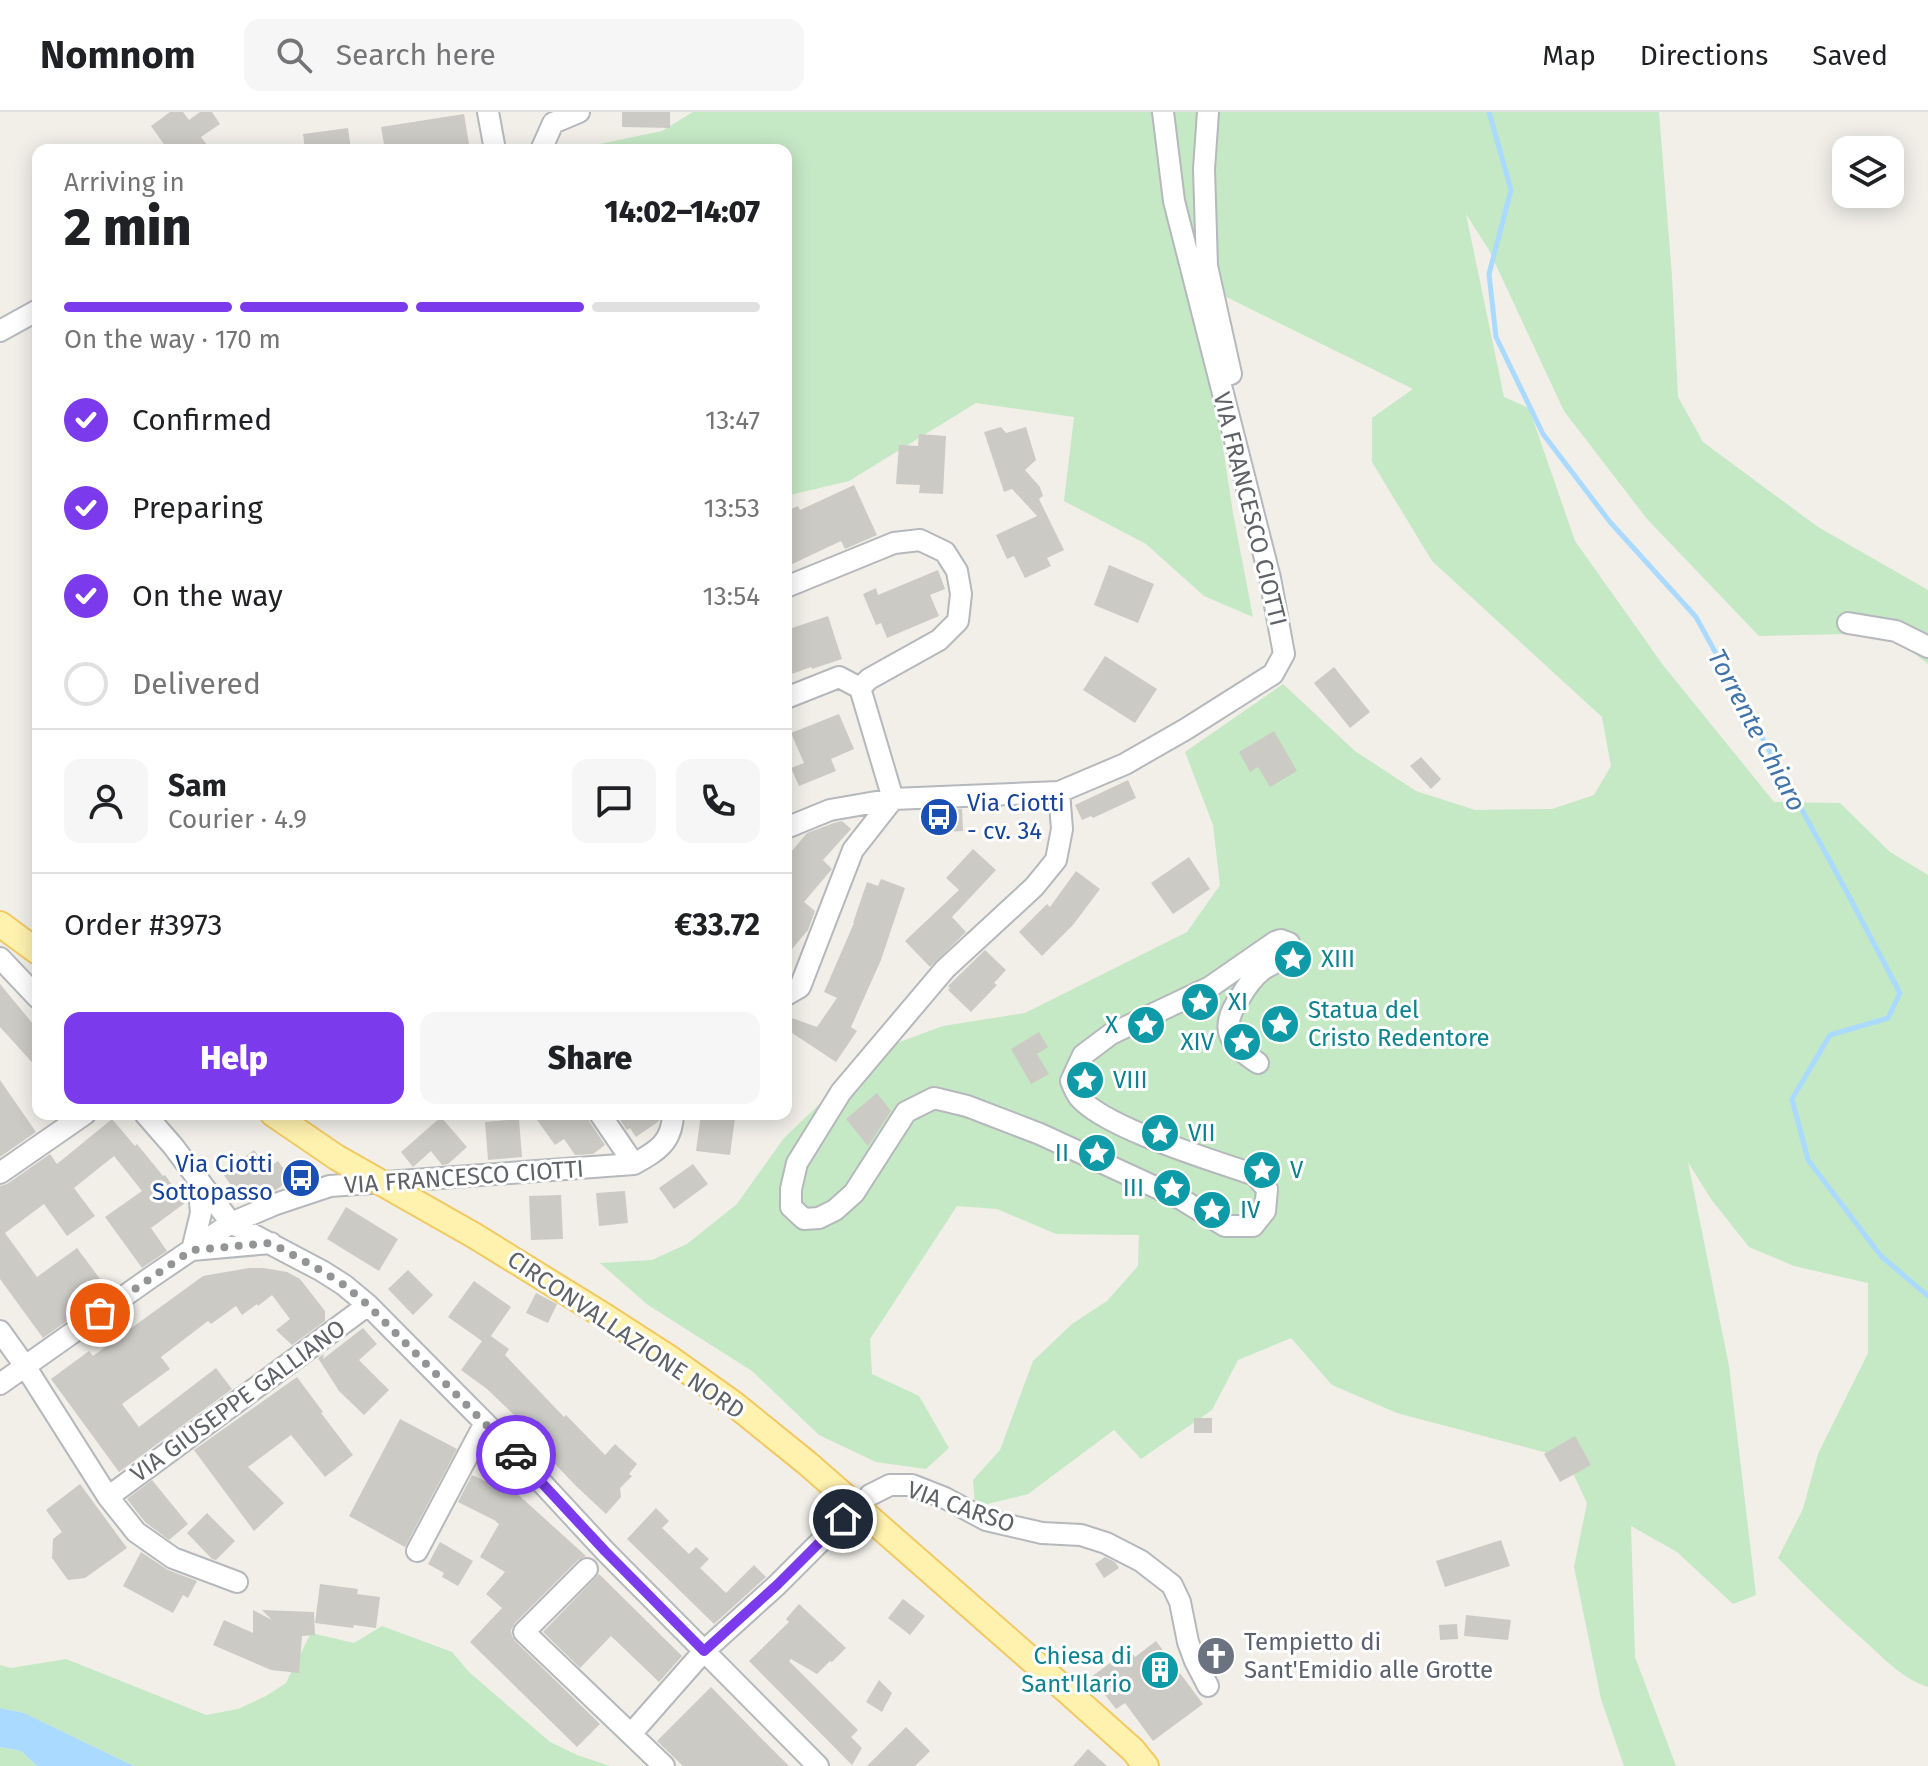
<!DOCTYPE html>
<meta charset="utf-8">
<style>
body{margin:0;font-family:"Fira Sans",sans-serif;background:#f6f6f6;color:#202124;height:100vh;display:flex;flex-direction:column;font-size:30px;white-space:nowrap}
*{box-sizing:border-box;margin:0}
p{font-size:26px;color:#757577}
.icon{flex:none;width:44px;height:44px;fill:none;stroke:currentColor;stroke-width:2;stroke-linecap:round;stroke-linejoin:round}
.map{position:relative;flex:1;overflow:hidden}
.sheet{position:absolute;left:32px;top:32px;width:760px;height:976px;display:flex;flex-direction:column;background:#fff;border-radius:16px;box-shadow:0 4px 20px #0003}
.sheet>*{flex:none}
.controls{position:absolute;left:1832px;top:24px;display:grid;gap:16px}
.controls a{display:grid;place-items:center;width:72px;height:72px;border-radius:16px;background:#fff;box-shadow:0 4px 20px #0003;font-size:40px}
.pin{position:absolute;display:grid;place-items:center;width:68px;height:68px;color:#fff;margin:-34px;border:4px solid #fff;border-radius:50%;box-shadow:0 2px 8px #0007}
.courier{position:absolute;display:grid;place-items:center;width:80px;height:80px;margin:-40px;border:6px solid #7c3aed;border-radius:50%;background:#fff;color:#222;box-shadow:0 2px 10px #0007}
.overview em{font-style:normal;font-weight:800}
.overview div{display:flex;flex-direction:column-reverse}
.overview{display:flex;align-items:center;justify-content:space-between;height:136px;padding:0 32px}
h1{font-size:52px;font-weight:800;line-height:60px}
.bar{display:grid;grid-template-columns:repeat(4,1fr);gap:12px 8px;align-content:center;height:96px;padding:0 32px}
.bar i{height:10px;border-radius:6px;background:#e0e0e0}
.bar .on{background:#7c3aed}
.bar p{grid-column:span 4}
.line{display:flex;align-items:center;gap:20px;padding:0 32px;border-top:2px solid #e0e0e0}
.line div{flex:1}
.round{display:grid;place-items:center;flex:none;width:84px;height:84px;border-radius:16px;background:#f6f6f6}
ol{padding:0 32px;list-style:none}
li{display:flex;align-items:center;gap:24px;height:88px}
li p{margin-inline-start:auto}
li .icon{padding:8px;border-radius:50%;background:#7c3aed;color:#fff;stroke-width:4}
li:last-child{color:#757577}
li i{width:44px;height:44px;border:4px solid #e0e0e0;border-radius:50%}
.cta{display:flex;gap:16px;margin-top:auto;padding:16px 32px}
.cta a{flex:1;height:92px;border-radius:16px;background:#7c3aed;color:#fff;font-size:32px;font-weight:800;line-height:92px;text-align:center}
.cta a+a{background:#f6f6f6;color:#202124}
header{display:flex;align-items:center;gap:48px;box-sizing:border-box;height:112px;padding:0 40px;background:#fff;border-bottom:2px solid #e0e0e0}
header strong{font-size:38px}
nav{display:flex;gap:44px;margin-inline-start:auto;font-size:28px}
.search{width:560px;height:72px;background:#f6f6f6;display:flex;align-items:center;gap:20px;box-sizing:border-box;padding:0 28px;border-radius:16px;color:#757577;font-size:30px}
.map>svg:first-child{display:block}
.green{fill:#c5e8c5}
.water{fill:#aadaff}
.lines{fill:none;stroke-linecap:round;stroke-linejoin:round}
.stream{stroke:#aadaff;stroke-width:5}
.building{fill:#cccac5}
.minor-casing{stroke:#b5b8bc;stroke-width:24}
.major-casing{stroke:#f2c960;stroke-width:28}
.minor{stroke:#fff;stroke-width:20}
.major{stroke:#fff2af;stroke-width:24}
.major-bridge-casing{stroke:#f2c960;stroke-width:28;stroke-linecap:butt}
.major-bridge{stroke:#fff2af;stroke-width:24}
.done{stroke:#929495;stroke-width:8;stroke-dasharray:0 14.4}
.route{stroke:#7c3aed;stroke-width:10}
.labels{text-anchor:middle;stroke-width:6;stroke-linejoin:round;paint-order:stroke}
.street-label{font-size:24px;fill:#5f6368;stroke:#fff}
.transit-label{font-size:24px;fill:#164399;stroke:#fff;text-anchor:start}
.culture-label{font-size:24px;fill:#0d838f;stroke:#fff;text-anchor:start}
.worship-label{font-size:24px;fill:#5b616d;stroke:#fff;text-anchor:start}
.water-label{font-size:26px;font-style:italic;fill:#4174aa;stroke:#fff}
</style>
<header>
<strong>Nomnom</strong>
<div class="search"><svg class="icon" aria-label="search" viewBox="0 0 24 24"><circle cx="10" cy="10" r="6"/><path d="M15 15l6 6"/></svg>Search here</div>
<nav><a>Map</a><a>Directions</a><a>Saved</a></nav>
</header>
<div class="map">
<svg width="1928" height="1654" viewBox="0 0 1928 1654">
<rect width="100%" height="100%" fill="#f1efe8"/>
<path class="green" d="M693 0H1659L1672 164 1678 285 1703 330 1818 415 1928 478V552L1888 521 1759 524 1647 407 1564 299 1489 138 1466 102 1504 285 1529 296 1575 429 1663 553 1774 690 1840 691 1890 740 1928 763V1575C1905 1568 1885 1548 1868 1532 1837 1505 1807 1476 1778 1446L1803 1397 1818 1342 1868 1241V1171L1794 1154 1749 1135 1711 1087 1688 1050 1729 1254 1756 1483 1733 1492 1677 1440 1631 1414 1635 1545 1676 1654H1624L1601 1587 1574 1455 1587 1391 1566 1346 1397 1301 1332 1273 1291 1226 1238 1248 1212 1298 1141 1347 1114 1318 1028 1382 975 1395 973 1368 1000 1338 1033 1249 1072 1212 1107 1189 1138 1154 1139 1123 1056 1122 997 1097 957 1094 870 1227 872 1262 919 1284 949 1336 926 1357 876 1350 819 1323 752 1259 648 1193 600 1151 652 1148 687 1132 737 1092 784 1026 875 939 943 914 1025 901 1187 820 1220 773 1213 713 1185 640 1283 572 1355 639 1416 679 1475 698 1552 697 1594 683 1611 654 1602 605 1432 449 1372 350V306L1413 277 1198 171 1233 401 1253 505 1204 484 1146 432 1064 389 1074 305 976 291 849 369 786 384V38H571L662 19Z
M382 1514 452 1540 469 1560 550 1630 577 1643 610 1654H134L24 1601 0 1596V1553L11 1556 66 1547 206 1603 238 1597 266 1584 286 1571 311 1521 354 1531Z
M0 1635 21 1639 37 1654H0Z"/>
<path class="water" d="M0 1596 24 1601 134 1654H37L21 1639 0 1635Z"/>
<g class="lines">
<path class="stream" d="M1489 0 1511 78 1489 162 1496 225 1543 322 1610 410 1696 505 1842 771 1900 881 1888 906 1830 923 1792 987 1808 1048 1881 1144 1928 1184"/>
</g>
<path class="building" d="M170 0H183L189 8 200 0H212L220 12 201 25 211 38H168L151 14Z
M622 0H670V16L622 15Z
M464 2 470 38H385L381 15Z
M348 16 351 38H305L303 22Z
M1001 315 1006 321 1026 315 1036 348 1025 358 1040 375 1043 384 1039 387 1064 438 1047 446 1051 454 1025 466 1014 444 1007 447 996 423 1037 404 1012 377 1004 380 984 320Z
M919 322 946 324 943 382 919 381 920 373 896 372 899 333 918 334Z
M854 373 877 423 845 437 841 429 786 455V399L798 394 800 398Z
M1109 453 1154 472 1138 511 1094 493Z
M938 458 945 477 930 483 939 504 887 526 881 511 876 513 863 482 876 476 878 483Z
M828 504 842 547 812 557 811 555 786 564V518Z
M1105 544 1157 577 1135 611 1083 578Z
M1334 555 1370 600 1350 616 1314 571Z
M839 602 854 637 831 647 836 659 799 674 791 656 804 651 791 621Z
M1274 619 1297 659 1270 675 1258 655 1250 660 1239 640Z
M1421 645 1441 667 1431 677 1410 654Z
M1128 668 1136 686 1093 706 1091 704 1082 708 1075 693Z
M962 697 963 719 926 721 925 699Z
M842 709 851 717 823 748 832 757 804 790 815 799 808 818 786 844V746L807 721 834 711Z
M973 737 996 758 952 805 966 820 930 855 905 829 959 778 946 766Z
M1189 745 1210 777 1173 802 1151 771Z
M1076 759 1100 777 1073 813 1042 844 1019 820 1047 792 1050 795Z
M881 767 905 776 881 848 851 915 857 919 836 950 786 917V904L817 915 837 886 824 880 854 811H853L867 770 878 774Z
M985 838 1006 858 994 871 997 873 971 900 948 878 950 876 948 874Z
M0 872 38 918V957L0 915Z
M1039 920 1048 935 1037 942 1049 962 1031 972 1011 937Z
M0 968 36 1020 0 1045Z
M877 981 891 999 868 1034 846 1007Z
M545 1002H587L589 1009 605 1033 593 1042 575 1043 564 1027 555 1033 537 1008Z
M616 1002H660L659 1009 636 1025 630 1016 627 1018Z
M701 1002 735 1006 730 1043 696 1039Z
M441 1005 467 1035 448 1052 442 1053 431 1039 413 1055 401 1040Z
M112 1007 135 1034 137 1032 163 1064 165 1063 185 1091 151 1116 167 1139 142 1156 105 1105 142 1079 114 1044 74 1076 95 1104 67 1124 44 1092 5 1121 37 1165 77 1136 109 1179 43 1226 0 1167V1074L7 1072 50 1042 57 1052Z
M519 1007 522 1045 488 1048 485 1010Z
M254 1038 268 1056 278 1049 291 1067 276 1078 244 1091 223 1062Z
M693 1052 708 1072 674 1097 659 1076Z
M625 1079 628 1111 599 1114 596 1081Z
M561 1083 563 1127 531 1128 529 1084Z
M346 1095 398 1127 379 1159 327 1127Z
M249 1156H264L287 1160 300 1167 325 1199V1209L292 1233 276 1218 290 1207 272 1183 258 1194 257 1192 242 1203 236 1194 211 1212 208 1209 161 1245 170 1257 122 1292 139 1315 216 1256 232 1277 119 1360 51 1267 89 1239 93 1244 203 1164Z
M408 1158 433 1183 413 1203 388 1177Z
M474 1169 511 1195 491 1224 509 1237 505 1243 564 1305 566 1303 605 1343 615 1332 637 1352 629 1362 632 1364 620 1376 621 1385 606 1402 576 1374 536 1332 539 1329 512 1301 487 1277 461 1258 482 1229 448 1205Z
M536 1181 557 1192 548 1211 526 1201Z
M363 1216 377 1232 359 1248 389 1278 364 1303 339 1279 318 1246 324 1242 323 1247Z
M297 1265 323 1300 321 1301 353 1343 325 1365 291 1323 248 1355 284 1391 254 1419 194 1338Z
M1194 1306H1212V1321H1194Z
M400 1307 457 1337 405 1435 349 1404Z
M1575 1324 1591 1353 1560 1370 1544 1342Z
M472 1363 511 1381 513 1378 586 1444 578 1448 515 1511 511 1518 512 1524 515 1529 600 1612 577 1635 470 1530 502 1496 486 1482 505 1460 480 1445 499 1412 496 1410V1409L458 1390Z
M152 1368 188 1412 169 1428 145 1410 127 1387Z
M80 1372 127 1436 85 1466 68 1468 52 1446 53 1427 62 1420 46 1398Z
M656 1396 669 1409 662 1416 689 1442 696 1435 709 1447 700 1456 726 1481 754 1453 766 1465 714 1512 627 1427Z
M207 1401 235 1429 216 1448 212 1447 187 1421Z
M1501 1428 1510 1454 1445 1475 1436 1449Z
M440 1430 473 1449 458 1474 442 1465 444 1461 428 1452Z
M141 1440 168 1458 197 1469 188 1486 183 1483 173 1501 123 1474Z
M1105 1445 1115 1450 1119 1456 1104 1466 1095 1452Z
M599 1462 682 1544 659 1570 611 1524 580 1556 543 1520Z
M320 1472 358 1477 357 1482 380 1485 376 1516 354 1513 353 1516 315 1511Z
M903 1487 925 1504 910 1523 888 1506Z
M799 1492 846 1536 832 1550 830 1549 817 1562 791 1547 789 1549 858 1618 851 1625 862 1636 852 1653 749 1549 789 1510 786 1507Z
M253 1498 272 1508 262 1498 314 1500 315 1523 302 1524 299 1561 271 1558 213 1533 224 1508 253 1521Z
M1466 1503 1511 1508 1508 1528 1464 1524Z
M1457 1512 1458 1527 1440 1528 1439 1513Z
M1156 1529 1203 1592 1153 1629 1125 1591 1116 1597 1091 1565 1129 1537 1135 1545Z
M879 1568 892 1581 882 1600 866 1590Z
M711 1575 758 1623 789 1654H683L657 1629Z
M906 1615 930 1639 915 1654H867Z
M1088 1637 1107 1654H1073Z"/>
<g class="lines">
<g class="minor-casing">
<path id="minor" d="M488 0 495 38
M1208 0 1204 57 1207 154 1231 262
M541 38 553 11 579 0
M0 219 38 198
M786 475 894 431 920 428 945 440 957 459 961 482 958 509 939 528 869 567 860 576 893 687 853 738 800 875 786 883
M1848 511 1896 519 1928 535
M786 586 839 565 860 576
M1059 680 1062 717 1056 748 1034 775 945 857 841 980 797 1051 791 1077V1095L804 1107 819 1106 835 1098 854 1081 906 1000 934 986 967 994 1040 1022 1181 1087 1225 1114H1253L1265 1099 1267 1077 1255 1063C1215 1049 1104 1016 1079 985 1076 981 1073 974 1071 969L1083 943 1111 922 1210 875 1275 830 1281 828 1289 831 1291 837C1284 850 1272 850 1261 859 1253 866 1246 875 1241 884 1218 916 1228 931 1258 951
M786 716 830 698 893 687 1059 680 1125 652 1186 617 1273 562 1284 542 1270 466 1174 89 1163 0
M0 846 38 886
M145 1002 173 1034 231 1111 322 1159 344 1173 368 1193 505 1331 605 1439 818 1654
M600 1002 634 1052
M0 1061 85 1002
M192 1138 271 1131
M192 1138 201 1101 198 1067
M0 1219 25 1254 108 1385 136 1420 173 1446 237 1470
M0 1272 150 1166 231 1111 276 1092 330 1074 634 1052C657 1039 672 1031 673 1002
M870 1383 890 1373H912L945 1386 986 1408 1042 1421 1081 1423 1106 1431 1141 1449 1172 1473 1180 1490 1188 1530 1195 1549 1208 1574
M108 1385 368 1193
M417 1439 485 1311
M587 1457 524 1520 664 1654
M631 1622 704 1539 777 1473 843 1407"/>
</g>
<g class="major-casing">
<path id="major" d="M0 812 38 840
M273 1002 336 1045
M606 1205 668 1245 734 1292 807 1351 1067 1579 1133 1638 1146 1654"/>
</g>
<use href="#minor" class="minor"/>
<use href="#major" class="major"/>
<g class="major-bridge-casing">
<path id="major-bridge" d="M336 1045 475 1124 606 1205"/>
</g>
<use href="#major-bridge" class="major-bridge"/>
</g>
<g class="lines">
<path class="done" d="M100 1201 192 1138 271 1131 322 1159 344 1173 368 1193 516 1343"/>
<path class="route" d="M516 1343 605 1439 704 1539 777 1473 843 1407"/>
</g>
<defs>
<g id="bus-disc" transform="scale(2)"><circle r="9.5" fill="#1a4fb4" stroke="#fff"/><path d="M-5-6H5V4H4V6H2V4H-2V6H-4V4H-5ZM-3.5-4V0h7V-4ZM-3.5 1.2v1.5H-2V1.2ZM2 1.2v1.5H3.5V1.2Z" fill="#fff"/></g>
<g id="sight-disc" transform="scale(2)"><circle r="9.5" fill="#0f9aa8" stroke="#fff"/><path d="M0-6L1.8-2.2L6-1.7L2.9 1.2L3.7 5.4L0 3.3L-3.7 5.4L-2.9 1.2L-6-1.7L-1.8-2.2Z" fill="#fff"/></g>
<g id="church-disc" transform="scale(2)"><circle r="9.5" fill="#6b7280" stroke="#fff"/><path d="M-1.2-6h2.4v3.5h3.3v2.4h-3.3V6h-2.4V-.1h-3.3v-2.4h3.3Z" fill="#fff"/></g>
<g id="building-disc" transform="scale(2)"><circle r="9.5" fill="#0f9aa8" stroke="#fff"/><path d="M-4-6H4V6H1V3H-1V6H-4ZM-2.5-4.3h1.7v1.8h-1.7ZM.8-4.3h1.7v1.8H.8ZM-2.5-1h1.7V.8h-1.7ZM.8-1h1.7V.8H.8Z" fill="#fff"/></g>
</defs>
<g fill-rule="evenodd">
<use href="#bus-disc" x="939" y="705"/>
<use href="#sight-disc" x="1293" y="847"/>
<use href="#sight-disc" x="1200" y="890"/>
<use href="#sight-disc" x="1280" y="912"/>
<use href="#sight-disc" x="1146" y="913"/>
<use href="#sight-disc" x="1242" y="930"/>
<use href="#sight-disc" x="1085" y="968"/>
<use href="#sight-disc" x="1160" y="1021"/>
<use href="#sight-disc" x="1097" y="1041"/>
<use href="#sight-disc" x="1262" y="1058"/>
<use href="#bus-disc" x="301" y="1066"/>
<use href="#sight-disc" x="1172" y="1076"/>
<use href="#sight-disc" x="1212" y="1098"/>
<use href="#church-disc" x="1216" y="1544"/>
<use href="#building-disc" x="1160" y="1558"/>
</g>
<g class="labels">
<g class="street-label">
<text transform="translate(1250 397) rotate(76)" y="8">VIA FRANCESCO CIOTTI</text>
<text transform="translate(464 1065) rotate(-4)" y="8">VIA FRANCESCO CIOTTI</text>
<text transform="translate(626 1223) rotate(34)" y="8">CIRCONVALLAZIONE NORD</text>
<text transform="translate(238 1289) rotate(-36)" y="8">VIA GIUSEPPE GALLIANO</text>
<text transform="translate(961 1395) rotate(19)" y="8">VIA CARSO</text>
</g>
<g class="transit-label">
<text x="967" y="699">Via Ciotti<tspan x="967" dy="28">- cv. 34</tspan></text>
<text x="273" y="1060" text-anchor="end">Via Ciotti<tspan x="273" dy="28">Sottopasso</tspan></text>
</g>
<g class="culture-label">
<text x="1321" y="855">XIII</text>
<text x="1228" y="898">XI</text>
<text x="1308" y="906">Statua del<tspan x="1308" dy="28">Cristo Redentore</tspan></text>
<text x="1118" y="921" text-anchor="end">X</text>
<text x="1214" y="938" text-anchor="end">XIV</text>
<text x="1113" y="976">VIII</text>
<text x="1188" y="1029">VII</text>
<text x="1069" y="1049" text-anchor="end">II</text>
<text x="1290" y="1066">V</text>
<text x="1144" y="1084" text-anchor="end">III</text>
<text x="1240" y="1106">IV</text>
<text x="1132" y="1552" text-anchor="end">Chiesa di<tspan x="1132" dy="28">Sant'Ilario</tspan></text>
</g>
<g class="worship-label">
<text x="1244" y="1538">Tempietto di<tspan x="1244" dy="28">Sant'Emidio alle Grotte</tspan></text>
</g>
<g class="water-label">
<text transform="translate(1757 618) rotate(62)" y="9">Torrente Chiaro</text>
</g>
</g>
</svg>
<div class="controls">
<a><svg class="icon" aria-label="layers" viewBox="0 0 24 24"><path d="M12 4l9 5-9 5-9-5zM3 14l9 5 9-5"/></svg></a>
</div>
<div class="pin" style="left:100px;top:1201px;background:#ea580c"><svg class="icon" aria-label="bag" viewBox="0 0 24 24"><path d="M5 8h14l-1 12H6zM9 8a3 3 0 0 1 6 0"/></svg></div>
<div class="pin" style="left:843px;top:1407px;background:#1f2937"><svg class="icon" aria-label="home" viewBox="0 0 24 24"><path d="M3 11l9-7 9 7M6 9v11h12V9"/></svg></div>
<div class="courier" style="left:516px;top:1343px"><svg class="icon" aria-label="car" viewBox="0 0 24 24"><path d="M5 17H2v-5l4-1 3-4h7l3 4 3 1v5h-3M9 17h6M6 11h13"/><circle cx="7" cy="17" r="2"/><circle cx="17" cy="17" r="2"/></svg></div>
<section class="sheet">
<div class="overview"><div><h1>2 min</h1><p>Arriving in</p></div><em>14:02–14:07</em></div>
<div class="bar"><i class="on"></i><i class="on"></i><i class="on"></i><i></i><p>On the way · 170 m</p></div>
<ol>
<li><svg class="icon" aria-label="check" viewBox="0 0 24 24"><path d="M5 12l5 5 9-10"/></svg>Confirmed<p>13:47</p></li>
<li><svg class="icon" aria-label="check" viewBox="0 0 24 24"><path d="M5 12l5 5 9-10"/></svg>Preparing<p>13:53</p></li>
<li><svg class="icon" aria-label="check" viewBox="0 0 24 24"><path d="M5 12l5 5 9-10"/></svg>On the way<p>13:54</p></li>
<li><i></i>Delivered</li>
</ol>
<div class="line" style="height:144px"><a class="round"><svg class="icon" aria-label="person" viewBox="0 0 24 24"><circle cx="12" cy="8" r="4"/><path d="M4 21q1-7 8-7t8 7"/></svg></a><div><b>Sam</b><p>Courier · 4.9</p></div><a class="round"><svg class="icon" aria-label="chat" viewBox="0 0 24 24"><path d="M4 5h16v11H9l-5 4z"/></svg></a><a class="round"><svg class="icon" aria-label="phone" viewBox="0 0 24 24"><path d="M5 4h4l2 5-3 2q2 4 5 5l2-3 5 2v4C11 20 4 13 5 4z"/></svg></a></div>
<div class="line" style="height:104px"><div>Order #3973</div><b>€33.72</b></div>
<div class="cta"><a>Help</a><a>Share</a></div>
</section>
</div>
